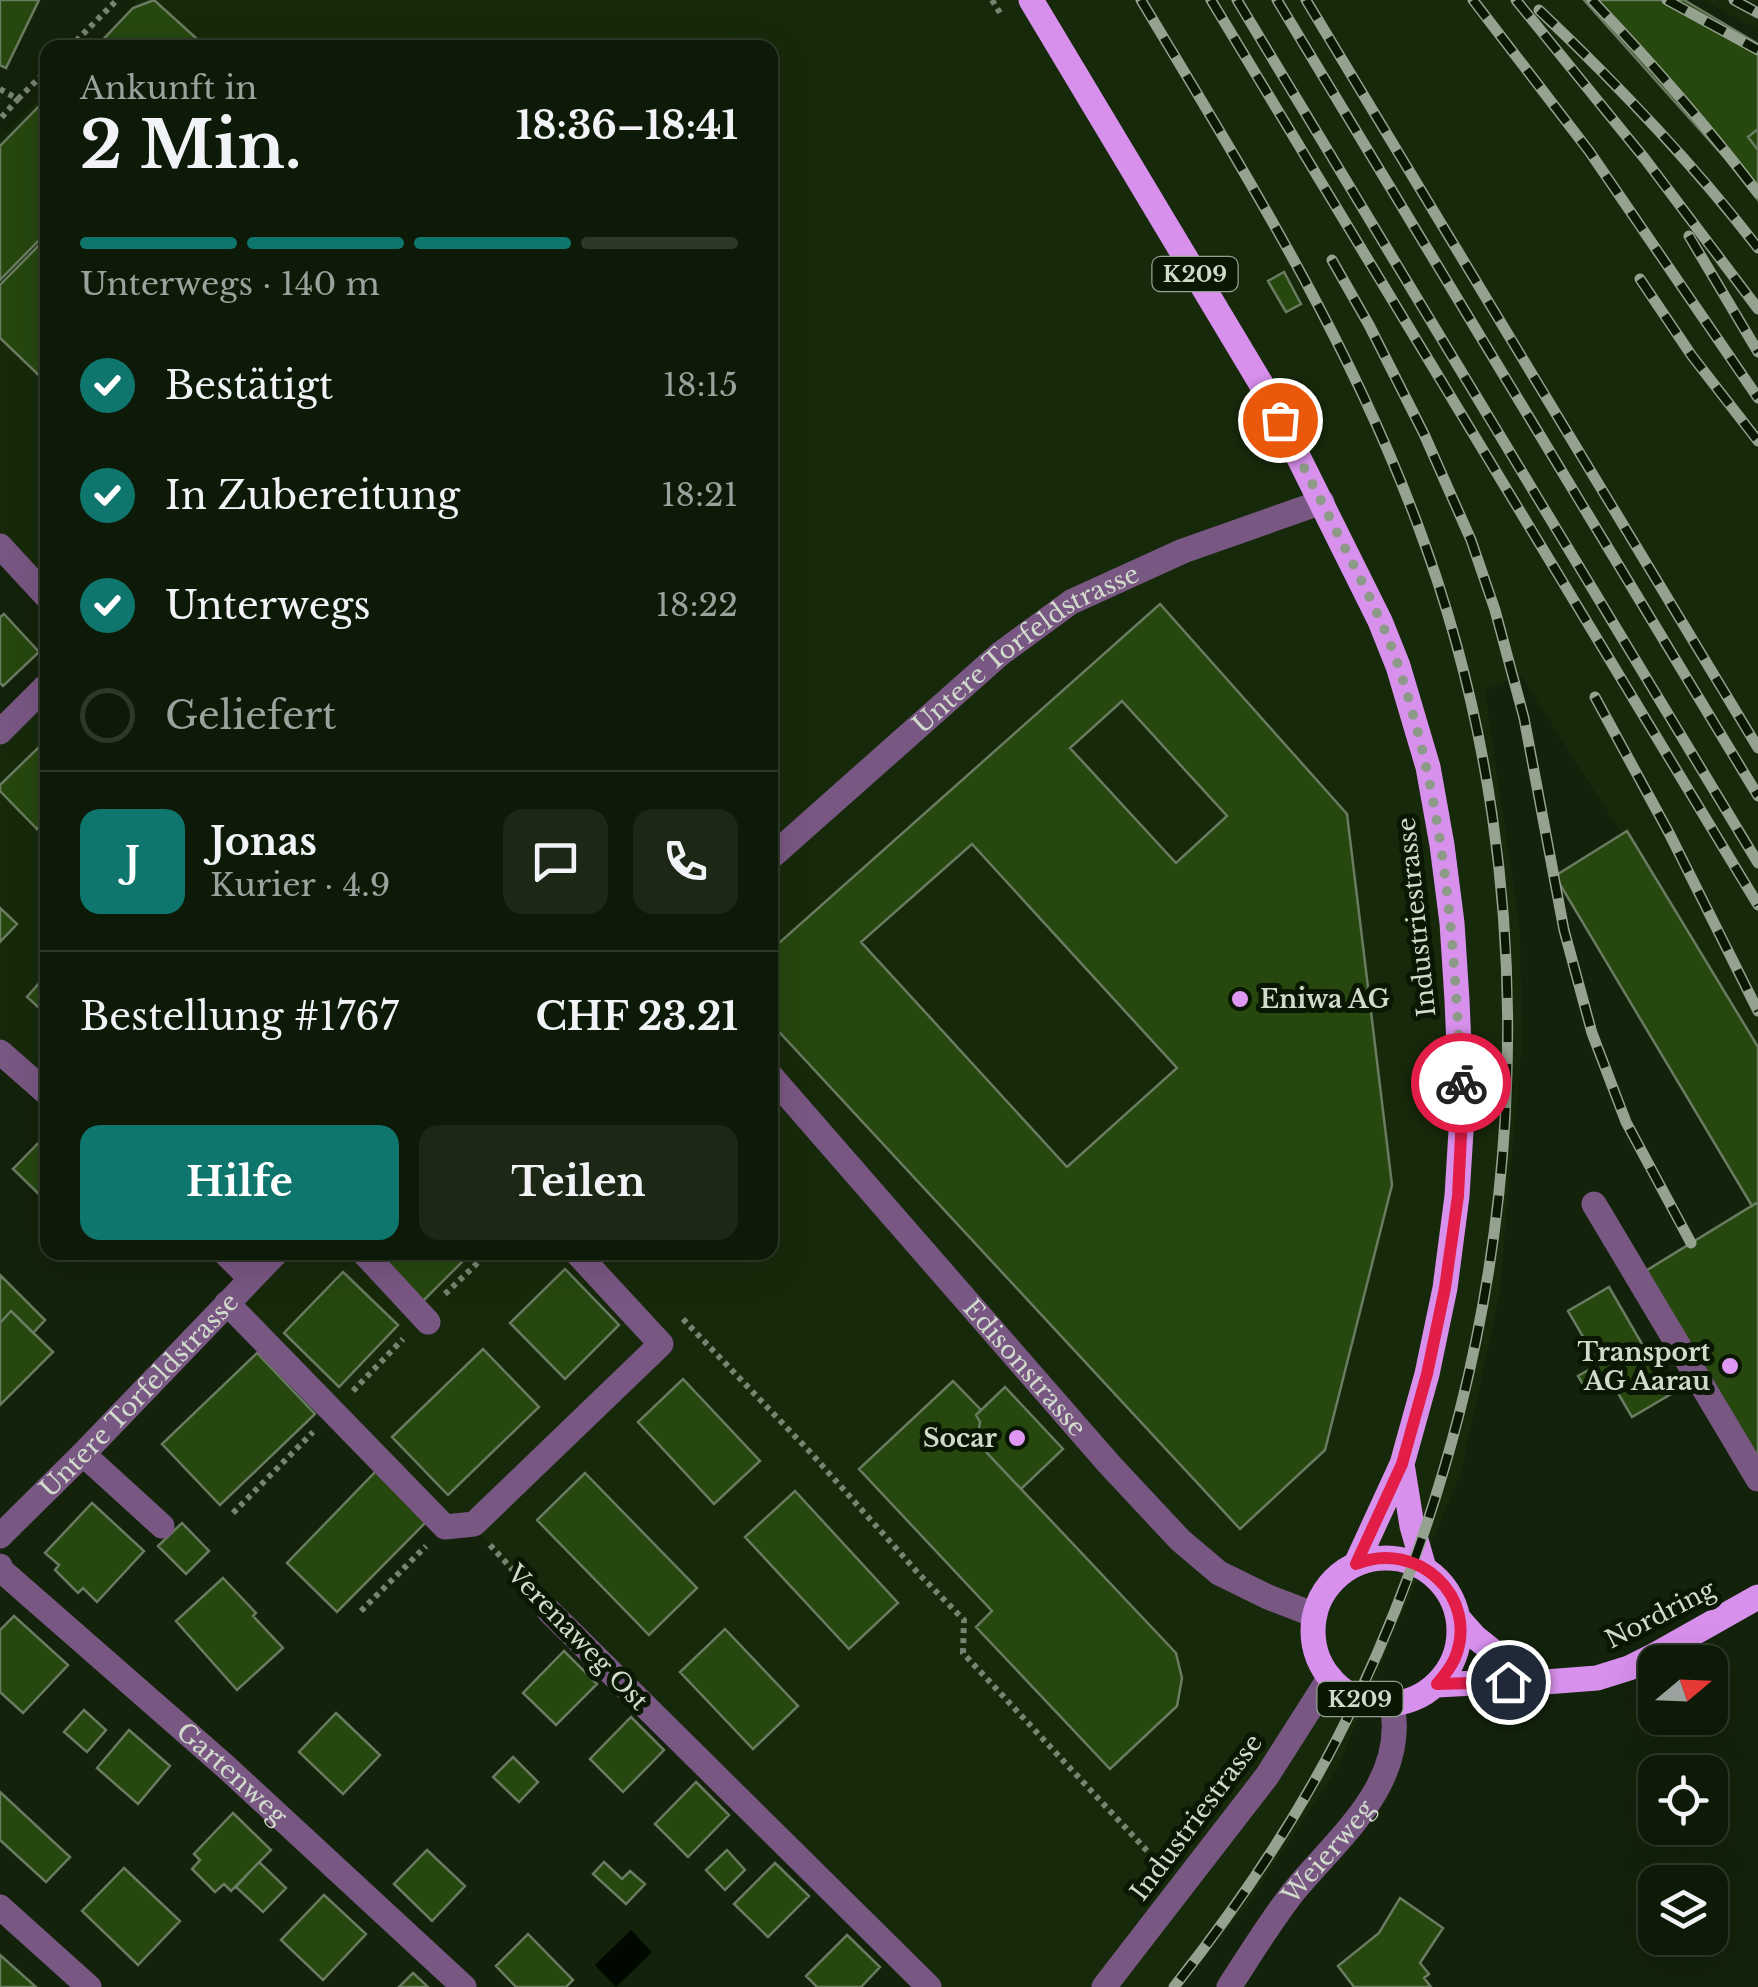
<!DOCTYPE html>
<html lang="de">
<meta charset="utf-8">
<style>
body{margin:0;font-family:"Libre Baskerville",serif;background:#1c2716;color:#f1f3f6;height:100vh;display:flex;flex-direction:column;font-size:38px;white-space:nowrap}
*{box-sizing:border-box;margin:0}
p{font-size:32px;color:#9ba19c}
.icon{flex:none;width:55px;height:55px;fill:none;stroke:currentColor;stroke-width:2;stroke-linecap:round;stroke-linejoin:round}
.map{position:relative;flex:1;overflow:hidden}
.details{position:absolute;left:40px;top:40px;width:738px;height:1220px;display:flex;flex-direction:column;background:#0e1a08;border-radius:20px;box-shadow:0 10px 40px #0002,0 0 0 2px #2e3829}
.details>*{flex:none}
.needle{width:65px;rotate:71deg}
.buttons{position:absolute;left:1638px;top:1645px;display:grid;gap:20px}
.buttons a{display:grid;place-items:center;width:90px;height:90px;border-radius:20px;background:#0e1a08;box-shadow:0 10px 40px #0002,0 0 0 2px #2e3829;font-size:50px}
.pin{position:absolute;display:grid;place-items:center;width:85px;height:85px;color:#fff;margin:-42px;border:5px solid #fff;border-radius:50%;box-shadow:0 2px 10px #0007}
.courier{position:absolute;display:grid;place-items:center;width:100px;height:100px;margin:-50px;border:8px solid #e11d48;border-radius:50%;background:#fff;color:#222;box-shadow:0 2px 12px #0007}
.summary em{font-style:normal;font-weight:800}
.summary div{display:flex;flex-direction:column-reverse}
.summary{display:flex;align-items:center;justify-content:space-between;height:170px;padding:0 40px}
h1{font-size:65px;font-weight:800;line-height:75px}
.bar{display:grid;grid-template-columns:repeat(4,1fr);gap:15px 10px;align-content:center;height:120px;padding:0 40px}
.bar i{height:12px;border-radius:8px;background:#2e3829}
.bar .selected{background:#0f766e}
.bar p{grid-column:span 4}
.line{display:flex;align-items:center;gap:25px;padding:0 40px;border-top:2px solid #2e3829}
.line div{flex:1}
.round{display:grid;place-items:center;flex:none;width:105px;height:105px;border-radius:20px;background:#1c2716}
ol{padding:0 40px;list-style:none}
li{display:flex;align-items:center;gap:30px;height:110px}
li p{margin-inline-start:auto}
li .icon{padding:10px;border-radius:50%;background:#0f766e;color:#fff;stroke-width:4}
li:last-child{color:#9ba19c}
li i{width:55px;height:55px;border:5px solid #2e3829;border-radius:50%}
.action{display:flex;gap:20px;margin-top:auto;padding:20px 40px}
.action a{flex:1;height:115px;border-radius:20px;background:#0f766e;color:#fff;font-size:40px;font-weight:800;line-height:115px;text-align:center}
.action a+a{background:#1c2716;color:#f1f3f6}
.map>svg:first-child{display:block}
.built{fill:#17290b}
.water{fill:#000800}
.building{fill:#26470e;stroke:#697b60;stroke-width:2.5;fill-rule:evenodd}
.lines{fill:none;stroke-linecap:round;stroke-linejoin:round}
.path{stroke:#778471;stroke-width:6;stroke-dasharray:5 5;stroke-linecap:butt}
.minor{stroke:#795783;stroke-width:25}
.major{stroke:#d890ed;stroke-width:25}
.rail-casing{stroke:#96a290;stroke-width:11}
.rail{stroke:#0a1803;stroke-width:8;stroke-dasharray:22;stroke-linecap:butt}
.done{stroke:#8e9a88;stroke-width:10;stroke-dasharray:0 18}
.route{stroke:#e11d48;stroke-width:12}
.poi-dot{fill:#de98f3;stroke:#0a1803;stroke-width:4}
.labels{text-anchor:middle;stroke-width:10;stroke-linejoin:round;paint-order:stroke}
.shield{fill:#0a1803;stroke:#95a090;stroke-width:2.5}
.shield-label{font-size:22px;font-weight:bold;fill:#d1dbcc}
.street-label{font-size:25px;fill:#d1dbcc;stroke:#0a1803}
.poi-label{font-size:25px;font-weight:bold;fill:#d1dbcc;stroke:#0a1803;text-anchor:end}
</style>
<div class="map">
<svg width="1758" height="1987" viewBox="0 0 1758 1987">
<rect width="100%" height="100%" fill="#13220b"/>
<path class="built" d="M138 0H1602L1758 175V1047L1521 676 1485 690 1520 931 1522 1047 1499 1297 1461 1473 1338 1767 1249 1903 1181 1987H929L549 1611 478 1531 445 1527 227 1303 250 1278 222 1253 770 1252V48H91Z
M1702 0H1756L1758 29Z
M47 91V598L0 546V139Z
M47 684V1094L0 1052V732Z"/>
<path class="water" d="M631 1930 652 1952 616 1987 595 1965Z"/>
<path class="building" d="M0 0H39L6 68 0 65Z
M154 0 207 48H95L133 8Z
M1584 0H1684L1758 44V129L1748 137 1758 150V200L1725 158Z
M48 97V231L0 280V146Z
M1758 129V150L1748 137Z
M48 236V384L0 338V285Z
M1284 272 1301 304 1286 312 1268 281Z
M1160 604 1347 814 1392 1185 1325 1450 1240 1529 770 1022V951ZM1122 701 1227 816 1176 863 1070 748ZM972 844 1177 1068 1067 1167 861 942Z
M4 614 39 652 3 686 0 683V617Z
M38 748 48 758V819L37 829 0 791V785Z
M1627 831 1758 1047V1202L1752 1206 1555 876Z
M0 908 17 924 0 942Z
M48 973V1016L27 997Z
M48 1133V1203L13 1169Z
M1758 1202V1460L1644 1272Z
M376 1252H472L423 1301Z
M565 1269 619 1325 565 1379 510 1323Z
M343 1272 398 1325 339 1387 284 1333Z
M0 1275 45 1320 33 1333 11 1311 0 1323Z
M1609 1287 1671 1394 1632 1417 1609 1378 1587 1391 1578 1376 1599 1364 1568 1311Z
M11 1311 53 1352 0 1405V1323Z
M483 1349 539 1407 448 1495 392 1437Z
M257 1353 315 1414 220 1505 162 1444Z
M683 1379 760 1461 714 1504 638 1422Z
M953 1381 981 1410 976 1415 980 1422 979 1429 972 1437 1176 1653 1182 1678 1177 1706 1110 1769 976 1627 992 1611 859 1469Z
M1005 1387 1063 1449 1021 1489 972 1437 979 1429 980 1422 976 1415Z
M379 1468 430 1518 337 1612 287 1563Z
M585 1473 697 1588 649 1635 537 1520Z
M795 1491 898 1603 849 1649 745 1537Z
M92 1503 144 1551 97 1602 83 1588 78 1593 55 1570 59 1565 45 1553Z
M182 1523 209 1551 186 1574 158 1546Z
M223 1578 256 1613 253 1616 283 1648 237 1690 176 1621Z
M14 1616 68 1665 23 1713 0 1692V1630Z
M725 1629 798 1706 753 1749 680 1672Z
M564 1651 597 1684 556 1725 523 1693Z
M84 1710 106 1730 87 1752 64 1732Z
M336 1713 380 1755 343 1794 299 1752Z
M631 1717 664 1750 623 1792 590 1759Z
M129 1730 170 1766 138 1804 97 1768Z
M513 1757 538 1782 519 1802 493 1777Z
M696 1782 729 1815 688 1857 655 1824Z
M0 1792 70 1857 46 1882 0 1840Z
M233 1813 271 1850 231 1891 224 1884 215 1892 192 1869 200 1860 194 1854Z
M427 1850 465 1886 432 1921 394 1884Z
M727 1850 745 1870 725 1890 706 1870Z
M259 1862 286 1888 263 1912 236 1887Z
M604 1862 622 1879 630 1871 645 1884 626 1904 593 1874Z
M775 1863 809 1896 768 1937 734 1904Z
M124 1868 180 1921 138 1965 82 1911Z
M324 1895 366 1934 323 1980 281 1940Z
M1400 1898 1443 1928 1420 1963 1429 1974 1424 1978 1431 1987H1354L1338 1966 1379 1933Z
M528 1934 573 1980 566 1987H516L496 1966Z
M847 1935 880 1967 861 1987H817L806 1976Z
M0 1955 36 1987H0Z
M413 1973 428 1987H399Z"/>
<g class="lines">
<path class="path" d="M992 0 1002 16
M69 48 117 0
M0 89 18 99 0 119
M18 99 48 69
M445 1294 489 1252
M683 1319 811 1453 919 1574 964 1620 963 1653 1163 1868
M353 1391 403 1339
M233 1513 313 1432
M490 1545 532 1591
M361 1611 426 1546"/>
<g class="minor">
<path d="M0 546 48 598"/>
<path d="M0 732 48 684"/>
<path id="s1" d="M770 858 1000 654 1071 602 1183 551 1322 502"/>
<path d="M0 1052 48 1094"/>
<path id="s2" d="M770 1075 1109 1464 1180 1540 1219 1573 1268 1597 1315 1615"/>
<path d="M1594 1204 1758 1479"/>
<path d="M224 1252 250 1278"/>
<path d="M363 1252 428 1322"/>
<path d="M227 1303 445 1527 474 1524 661 1344 576 1252"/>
<path d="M83 1454 162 1526"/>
<path id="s3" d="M0 1536 83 1454 277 1252"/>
<path id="s4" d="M0 1566 1 1570 225 1766 464 1987"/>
<path d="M549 1611 929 1987"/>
<path d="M0 1907 89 1987"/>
<path d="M1104 1987 1267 1776 1330 1677"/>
<path id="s5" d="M1229 1987C1250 1955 1271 1920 1295 1890 1339 1837 1408 1782 1392 1704"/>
</g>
<path class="major" d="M1031 0 1266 392 1380 621 1398 666 1428 767 1442 845 1452 923 1457 1000 1462 1115 1457 1196 1445 1288 1427 1374 1402 1464 1356 1564
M1402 1464 1412 1526 1424 1568
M1313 1631a73 73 0 1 1 146 0a73 73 0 1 1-146 0Z
M1459 1619 1475 1637 1529 1680
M1437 1685 1529 1680 1545 1682 1597 1678 1629 1668 1655 1655 1758 1597"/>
<g class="rail-casing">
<path id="rail" d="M1141 0C1243 170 1347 336 1417 523 1560 902 1529 1332 1358 1696 1310 1800 1245 1897 1174 1987
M1211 0 1758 905
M1237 0 1758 863
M1277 0 1758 796
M1306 0 1758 748
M1473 0 1589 151 1758 398
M1516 0 1645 159 1758 309
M1592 0C1650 61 1706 125 1758 193
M1667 0 1758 50
M1734 0 1758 13
M1539 10C1617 84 1692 162 1758 248
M1689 236 1758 352
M1332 260 1369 325 1424 434 1471 540 1495 610 1524 718 1564 930 1592 1033 1626 1122 1691 1243
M1640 279 1692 356 1758 441
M1595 697 1669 833 1758 1011"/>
</g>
<use href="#rail" class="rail"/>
</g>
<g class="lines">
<path class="done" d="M1280 420C1305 470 1331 520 1356 570 1372 602 1388 634 1399 668 1445 808 1454 937 1461 1083"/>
<path class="route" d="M1461 1083 1462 1115 1458 1196 1445 1288 1427 1374 1402 1464 1356 1564C1416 1539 1480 1596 1455 1658 1450 1669 1444 1676 1437 1684L1508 1682"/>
</g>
<g class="poi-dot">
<circle cx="1240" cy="999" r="10"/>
<circle cx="1730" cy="1366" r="10"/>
<circle cx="1017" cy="1438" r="10"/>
</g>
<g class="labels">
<g class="shield">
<rect x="1152.5" y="257" width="85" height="34" rx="8"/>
<rect x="1317.5" y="1682" width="85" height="34" rx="8"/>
</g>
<g class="shield-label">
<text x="1195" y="282">K209</text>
<text x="1360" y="1707">K209</text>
</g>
<g class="street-label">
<text dy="9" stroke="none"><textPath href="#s1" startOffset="332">Untere Torfeldstrasse</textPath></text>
<text transform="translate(1416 917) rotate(-96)" y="9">Industriestrasse</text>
<text dy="9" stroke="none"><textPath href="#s2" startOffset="388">Edisonstrasse</textPath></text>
<text dy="9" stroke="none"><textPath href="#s3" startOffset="198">Untere Torfeldstrasse</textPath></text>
<text transform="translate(1660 1614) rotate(-27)" y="9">Nordring</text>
<text transform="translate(578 1637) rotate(46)" y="9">Verenaweg Ost</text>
<text dy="9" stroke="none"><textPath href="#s4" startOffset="312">Gartenweg</textPath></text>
<text transform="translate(1196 1817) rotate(-53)" y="9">Industriestrasse</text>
<text dy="9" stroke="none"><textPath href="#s5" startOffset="168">Weierweg</textPath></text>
</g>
<g class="poi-label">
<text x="1260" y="1008" text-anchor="start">Eniwa AG</text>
<text x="1710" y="1361">Transport<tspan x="1710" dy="29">AG Aarau</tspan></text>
<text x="997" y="1447">Socar</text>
</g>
</g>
</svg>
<div class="buttons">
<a><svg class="needle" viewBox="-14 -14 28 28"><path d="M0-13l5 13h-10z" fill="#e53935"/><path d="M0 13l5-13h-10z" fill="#9ba19c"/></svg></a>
<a><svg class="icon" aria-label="locate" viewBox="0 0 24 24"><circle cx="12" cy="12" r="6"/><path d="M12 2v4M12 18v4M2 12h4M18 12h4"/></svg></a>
<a><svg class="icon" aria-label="layers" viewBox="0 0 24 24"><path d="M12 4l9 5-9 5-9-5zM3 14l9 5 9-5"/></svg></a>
</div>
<div class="pin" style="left:1280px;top:420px;background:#ea580c"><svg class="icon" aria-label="bag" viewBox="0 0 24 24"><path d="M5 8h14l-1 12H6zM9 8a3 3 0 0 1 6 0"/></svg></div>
<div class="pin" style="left:1508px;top:1682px;background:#1f2937"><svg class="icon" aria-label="home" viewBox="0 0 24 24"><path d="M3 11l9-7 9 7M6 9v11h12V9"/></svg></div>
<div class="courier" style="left:1461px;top:1083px"><svg class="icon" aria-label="bike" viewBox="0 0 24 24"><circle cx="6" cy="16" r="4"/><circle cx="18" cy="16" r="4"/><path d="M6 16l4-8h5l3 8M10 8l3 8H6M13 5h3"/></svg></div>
<section class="details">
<div class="summary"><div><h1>2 Min.</h1><p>Ankunft in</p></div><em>18:36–18:41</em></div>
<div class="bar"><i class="selected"></i><i class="selected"></i><i class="selected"></i><i></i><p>Unterwegs · 140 m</p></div>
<ol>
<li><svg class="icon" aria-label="check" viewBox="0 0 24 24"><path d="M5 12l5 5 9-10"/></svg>Bestätigt<p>18:15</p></li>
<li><svg class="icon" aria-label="check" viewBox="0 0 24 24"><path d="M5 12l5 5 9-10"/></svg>In Zubereitung<p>18:21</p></li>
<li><svg class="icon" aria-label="check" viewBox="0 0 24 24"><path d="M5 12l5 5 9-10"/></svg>Unterwegs<p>18:22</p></li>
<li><i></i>Geliefert</li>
</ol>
<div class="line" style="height:180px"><b class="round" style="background:#0f766e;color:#fff">J</b><div><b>Jonas</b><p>Kurier · 4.9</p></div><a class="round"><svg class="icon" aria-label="chat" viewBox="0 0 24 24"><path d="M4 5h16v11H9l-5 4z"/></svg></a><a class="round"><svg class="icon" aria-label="phone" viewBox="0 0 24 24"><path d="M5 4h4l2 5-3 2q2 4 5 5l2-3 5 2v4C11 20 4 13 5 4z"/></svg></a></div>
<div class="line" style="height:130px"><div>Bestellung #1767</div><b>CHF 23.21</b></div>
<div class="action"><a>Hilfe</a><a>Teilen</a></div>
</section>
</div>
